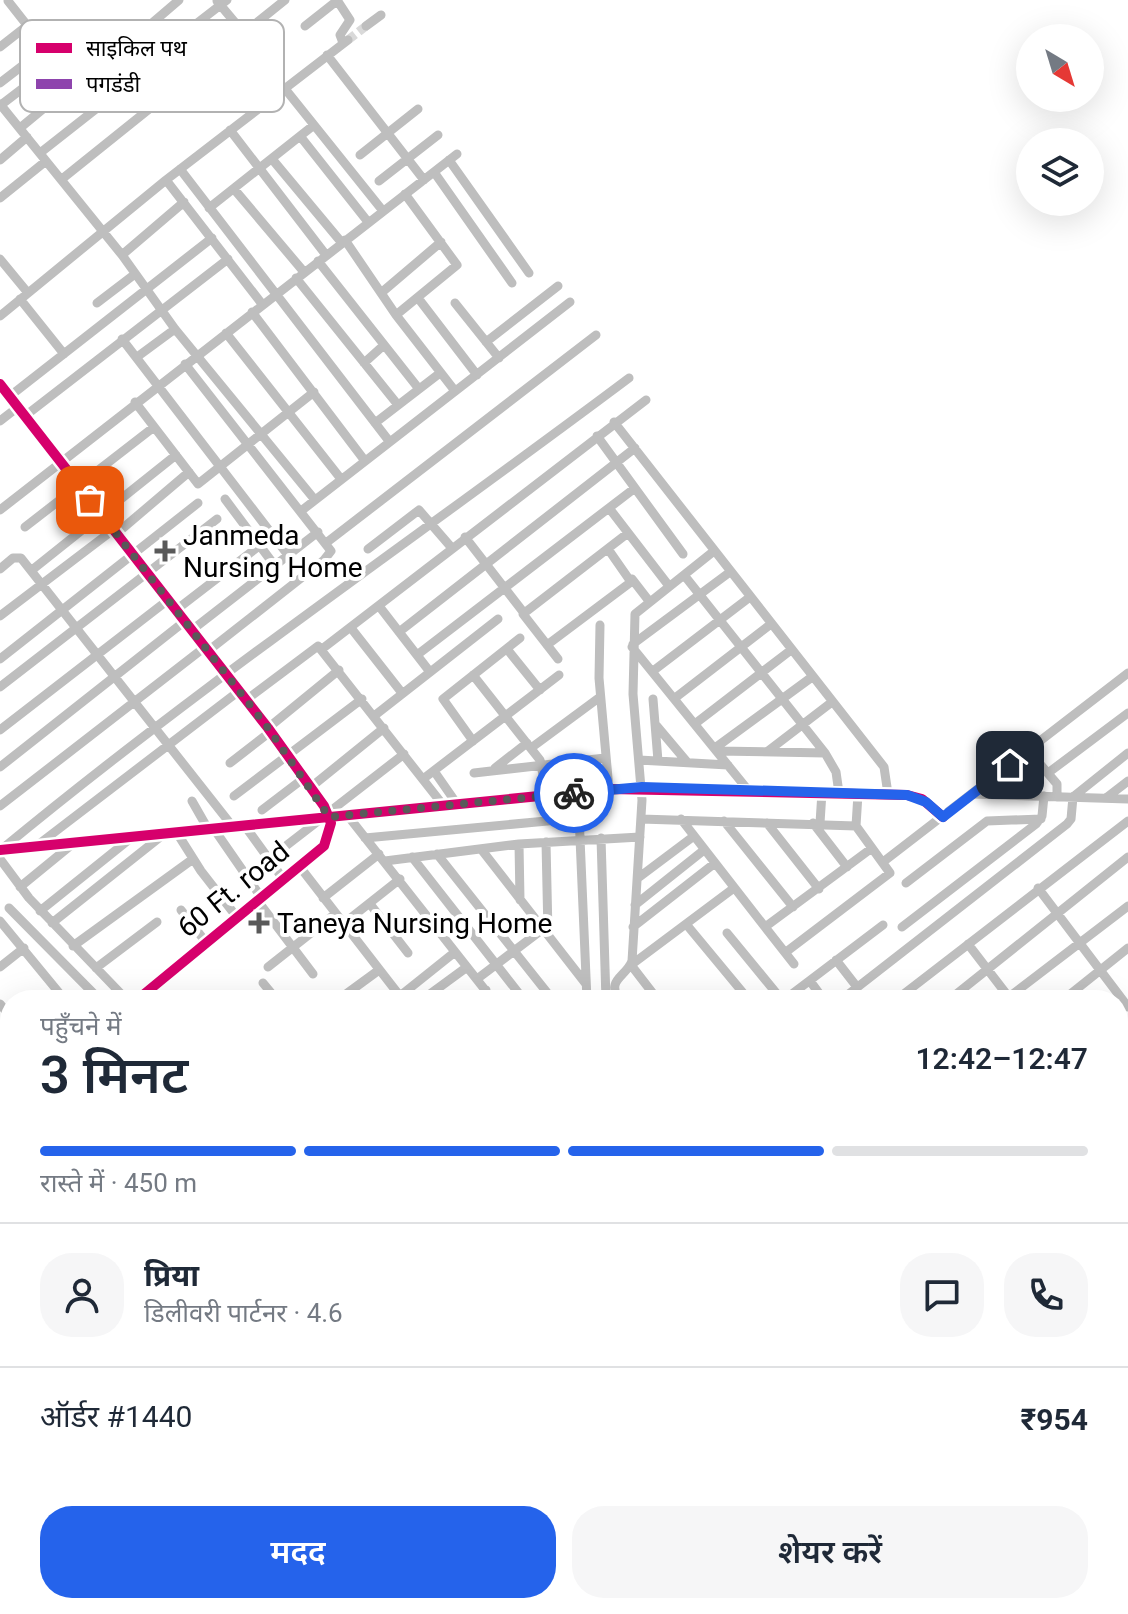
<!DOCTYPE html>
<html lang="hi">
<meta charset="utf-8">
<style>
body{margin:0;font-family:Roboto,"Noto Sans Devanagari",sans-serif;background:#f6f6f7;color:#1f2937;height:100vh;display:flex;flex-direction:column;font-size:30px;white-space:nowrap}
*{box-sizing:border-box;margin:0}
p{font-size:26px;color:#747a83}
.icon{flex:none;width:44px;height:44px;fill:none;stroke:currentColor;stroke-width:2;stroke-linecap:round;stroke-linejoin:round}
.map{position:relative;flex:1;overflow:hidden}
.side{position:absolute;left:0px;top:990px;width:1128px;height:624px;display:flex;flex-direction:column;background:#fff;border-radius:32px 32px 0 0;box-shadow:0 8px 32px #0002}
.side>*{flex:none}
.needle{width:52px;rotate:142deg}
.buttons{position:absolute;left:1016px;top:24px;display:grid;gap:16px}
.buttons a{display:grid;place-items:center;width:88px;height:88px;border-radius:50%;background:#fff;box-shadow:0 8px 32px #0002;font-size:40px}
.pin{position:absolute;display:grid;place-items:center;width:68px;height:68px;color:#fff;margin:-34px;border-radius:16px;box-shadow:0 4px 12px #0006}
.courier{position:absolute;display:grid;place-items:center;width:80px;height:80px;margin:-40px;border:6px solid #2563eb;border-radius:50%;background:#fff;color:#222;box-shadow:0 2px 10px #0007}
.headline em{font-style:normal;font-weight:600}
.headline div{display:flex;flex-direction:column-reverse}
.headline{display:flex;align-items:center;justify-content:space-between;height:136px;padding:0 40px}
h1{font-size:52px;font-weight:600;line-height:60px}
.bar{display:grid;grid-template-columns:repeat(4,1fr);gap:12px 8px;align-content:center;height:96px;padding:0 40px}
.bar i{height:10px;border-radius:6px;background:#e0e1e3}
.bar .current{background:#2563eb}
.bar p{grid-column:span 4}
.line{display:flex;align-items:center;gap:20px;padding:0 40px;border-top:2px solid #e0e1e3}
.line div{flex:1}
.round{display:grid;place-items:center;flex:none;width:84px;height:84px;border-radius:32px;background:#f6f6f7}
.cta{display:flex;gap:16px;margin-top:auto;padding:16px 40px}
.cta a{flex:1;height:92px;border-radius:32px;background:#2563eb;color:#fff;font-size:32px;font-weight:600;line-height:92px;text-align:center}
.cta a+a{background:#f6f6f7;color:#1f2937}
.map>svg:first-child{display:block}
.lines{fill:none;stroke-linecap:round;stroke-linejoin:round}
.minor-tunnel{stroke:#d9d9d9;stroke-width:9;stroke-dasharray:9 4.5;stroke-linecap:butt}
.major-casing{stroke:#dbdbdb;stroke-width:16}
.minor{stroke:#bebebe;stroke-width:9}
.major{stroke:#bebebe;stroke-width:12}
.quiet{stroke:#8e44ad;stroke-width:8;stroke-dasharray:16 8;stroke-linecap:butt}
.cycleway-casing{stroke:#fff;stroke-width:15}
.cycleway{stroke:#d6006c;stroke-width:10}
.done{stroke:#595959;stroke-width:8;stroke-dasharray:0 14.4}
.route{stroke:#2563eb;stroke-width:10}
.poi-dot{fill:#595959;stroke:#fff;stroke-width:3}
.labels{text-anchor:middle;stroke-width:8;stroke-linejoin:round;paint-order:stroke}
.poi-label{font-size:28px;fill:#000;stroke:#fff;text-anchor:start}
.street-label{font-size:28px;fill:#000;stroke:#fff}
.key{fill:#fff;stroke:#b2b2b2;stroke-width:2}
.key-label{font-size:22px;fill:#000}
</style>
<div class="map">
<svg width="1128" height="1614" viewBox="0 0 1128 1614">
<rect width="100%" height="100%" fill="#fff"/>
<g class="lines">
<path class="minor-tunnel" d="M348 40 366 26"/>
<g class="major-casing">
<path id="major" d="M0 1363 10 1366
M487 1604 497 1614
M499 1604 509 1614"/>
</g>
<path class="minor" d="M337 0 350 20 340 35 343 43
M8 1 45 48
M217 1 243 32
M305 26 338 0
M366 26 381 15
M0 47 28 25
M327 55 424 180
M150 60 172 91
M143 65 227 0
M143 72 163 98
M0 83 74 26 87 39 121 89
M286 90 383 211
M0 104 122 255 175 329 315 500
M1 105 87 39
M20 128 102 60
M230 130 326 255
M300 136 368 222
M40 153 143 72V65L130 42 179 0
M360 155 418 109
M272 159 342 243
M0 160 27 137
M449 160 529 273
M180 169 389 441
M434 172 512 283
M62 179 285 0
M166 180 262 304
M379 181 438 135
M234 189 304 272
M0 198 46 161
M209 208 314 125
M345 240 396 315 455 391
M122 255 184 202
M0 259 28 293
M318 261 419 389
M296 278 398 405
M381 293 441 242
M418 298 477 375
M20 299 64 354
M97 303 135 274
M455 303 499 358
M252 312 365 461
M396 315 457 265 405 194
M0 316 166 180 348 40
M226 333 341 479
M122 339 288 555
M486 342 558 286
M137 357 175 329
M364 363 384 345
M185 364 331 551 324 560 208 651
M0 384 268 728 324 806 331 823 324 846 137 1000
M10 396 212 238
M135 402 198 484 314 392
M25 416 228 259
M0 421 18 407
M614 422 884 767 888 794
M375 423 440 373
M597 436 683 554
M225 499 275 566
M609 508 669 586
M0 510 457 154
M301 511 570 302
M25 527 154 427
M116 534 189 472
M465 537 524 613
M326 543 596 335
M368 549 419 510 451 547
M0 569 13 558H21L233 827
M32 570 176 455
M684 575 825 753 836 772 839 793
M632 579 649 601
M379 606 430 672
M176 610 259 546
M0 616 113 530
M600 625 599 678 609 789
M351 628 402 693
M192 630 318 532
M399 632 635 448
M633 644 730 572
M547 645 631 582 608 549
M632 647 748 790
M322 649 646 400
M507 649 540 690
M417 655 635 488
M0 659 198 503
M558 659 523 614 628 533
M653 671 750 597
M473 675 540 760 547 795
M0 687 217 519
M675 698 771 624
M653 699 658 761
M246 700 318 646 443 805
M374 716 498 619
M696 723 791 650
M655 724 687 762
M268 728 339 670
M0 730 168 600
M473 741 443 699 520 638
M531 748 600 697
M715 748 812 677
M1028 750 1057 784V797
M718 751 825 753
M768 751 832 702
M639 760 728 765
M230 763 270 732
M0 767 185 621
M495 768 527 743
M434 771 457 804
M474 773 605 758
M1048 773 1128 713
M423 779 559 675
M311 787 384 728
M578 792 587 1000
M973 794 1128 799
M234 796 362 699
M1106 798 1128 781
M192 801 208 829
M0 806 205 647
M262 810 304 778
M328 813 404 754
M348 816 493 1000
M641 819 856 826
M681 819 765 927 872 848
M724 821 793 907
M767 823 819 889
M813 823 847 867
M820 823 822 792
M245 826 284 880
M214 829 261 897
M177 833 201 871 236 916
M365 838 579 818
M601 838 606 1000
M546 842 548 934
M39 844 239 691
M519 844 520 900
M2 849C204 682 420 535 629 378
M481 849 586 984
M0 850 609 789 907 795 922 799 943 817
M437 854 553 1000
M412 857 524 1000
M0 859 29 898 127 1000
M269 859 322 818
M385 861 519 844 640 837
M883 862 1128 673
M300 867 403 1000
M638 878 694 836
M906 883 987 821 1041 819
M20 887 75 842
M1038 888 1128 1007
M323 898 379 854
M257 900 313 974
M370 904 408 953
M635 905 704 850
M9 908 100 1000
M181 910 205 941
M40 911 131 838
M0 921 65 1000
M52 923 164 834
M343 924 400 879
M686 924 749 1000
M633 927 715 863
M765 927 794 964
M902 927 1036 824 1042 816 1044 796
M727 933 782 1000
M968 944 1011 1000
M73 946 193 859
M786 952 890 873 856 826 858 794
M836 960 857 987
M0 967 24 948
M268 967 335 914
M96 968 157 922
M477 979 543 929
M810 981 824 1000
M263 983 277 1000
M400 996 455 952
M719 999V1000
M48 1000 58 992
M338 1000 379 970
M422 1000 467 967
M473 1000 486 990
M620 1000C605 980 626 977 632 961L642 800 633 694 635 614 714 551
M658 1000 631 965 734 888
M784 1000 883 925
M841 1000 1067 824 1071 819 1073 797 1128 753
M896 1000 1128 821
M949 1000 1128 857
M1005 1000 1128 906
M1063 1000 1128 948
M0 1004 10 1016
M0 1038 10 1030
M0 1043 10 1055
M0 1083 10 1095
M0 1130 10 1120
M1118 1156 1128 1147
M1118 1199 1128 1191
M1118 1243 1128 1235
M1118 1280 1128 1272
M1118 1309 1128 1301
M1118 1344 1128 1336
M1118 1375 1128 1367
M1118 1383 1128 1395
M0 1402H10
M1118 1432 1128 1445
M0 1461 10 1458
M1118 1476 1128 1488
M0 1497 10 1493
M1118 1516 1128 1508
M1118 1537 1128 1549
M1118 1588 1128 1601
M53 1604 55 1614
M259 1604 276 1614
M353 1604 365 1614
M399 1604 411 1614
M1060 1604 1067 1614
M113 1612 130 1614
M1096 1614 1103 1604"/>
<use href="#major" class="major"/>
<path class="quiet" d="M1118 1199 1128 1191
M1118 1243 1128 1235
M1118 1280 1128 1272
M1118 1309 1128 1301
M1118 1383 1128 1395
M1118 1432 1128 1445
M1118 1476 1128 1488
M1118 1592 1120 1591
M1096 1614 1103 1604"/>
<g class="cycleway-casing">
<path id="cycleway" d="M0 384 268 728 324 806 331 823 324 846 137 1000
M0 850 609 789 907 795 922 799 943 817"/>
</g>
<use href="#cycleway" class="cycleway"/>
</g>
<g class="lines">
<path class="done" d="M90 500 268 728 329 817 574 793"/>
<path class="route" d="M574 793 642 787 907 795 926 802 943 817 1010 765"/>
</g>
<g class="poi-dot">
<path d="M161 539h8v8h8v8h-8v8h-8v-8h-8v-8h8z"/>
<path d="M255 911h8v8h8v8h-8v8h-8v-8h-8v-8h8z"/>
</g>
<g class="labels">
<g class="poi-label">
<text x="183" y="545">Janmeda<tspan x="183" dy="32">Nursing Home</tspan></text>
<text x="277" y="933">Taneya Nursing Home</text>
</g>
<g class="street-label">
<text transform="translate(233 889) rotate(-39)" y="10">60 Ft. road</text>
</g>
</g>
<rect x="20" y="20" width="264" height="92" rx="12" class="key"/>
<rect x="36" y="43" width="36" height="10" fill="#d6006c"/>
<rect x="36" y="79" width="36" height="10" fill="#8e44ad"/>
<g class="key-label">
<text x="86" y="56">साइकिल पथ</text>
<text x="86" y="92">पगडंडी</text>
</g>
</svg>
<div class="buttons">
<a><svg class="needle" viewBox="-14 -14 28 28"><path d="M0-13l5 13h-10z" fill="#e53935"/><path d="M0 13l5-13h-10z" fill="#747a83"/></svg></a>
<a><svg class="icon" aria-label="layers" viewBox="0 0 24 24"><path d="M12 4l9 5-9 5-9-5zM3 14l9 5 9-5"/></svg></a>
</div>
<div class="pin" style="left:90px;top:500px;background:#ea580c"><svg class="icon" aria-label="bag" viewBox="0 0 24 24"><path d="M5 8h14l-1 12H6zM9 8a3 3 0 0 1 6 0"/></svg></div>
<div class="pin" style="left:1010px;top:765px;background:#1f2937"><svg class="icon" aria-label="home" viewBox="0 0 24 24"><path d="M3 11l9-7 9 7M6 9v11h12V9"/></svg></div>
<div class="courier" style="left:574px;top:793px"><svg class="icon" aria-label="bike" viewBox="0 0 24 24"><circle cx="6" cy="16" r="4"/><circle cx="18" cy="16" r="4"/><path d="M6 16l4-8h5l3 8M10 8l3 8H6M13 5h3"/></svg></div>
<section class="side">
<div class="headline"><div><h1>3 मिनट</h1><p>पहुँचने में</p></div><em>12:42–12:47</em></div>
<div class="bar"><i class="current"></i><i class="current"></i><i class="current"></i><i></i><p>रास्ते में · 450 m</p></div>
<div class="line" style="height:144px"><a class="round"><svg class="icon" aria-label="person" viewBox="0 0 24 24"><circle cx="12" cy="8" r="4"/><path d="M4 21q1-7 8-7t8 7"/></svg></a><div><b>प्रिया</b><p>डिलीवरी पार्टनर · 4.6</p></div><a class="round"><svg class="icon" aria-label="chat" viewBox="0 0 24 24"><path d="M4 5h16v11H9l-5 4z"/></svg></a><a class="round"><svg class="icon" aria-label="phone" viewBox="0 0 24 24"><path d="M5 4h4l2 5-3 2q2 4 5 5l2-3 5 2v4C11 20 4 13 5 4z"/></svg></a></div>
<div class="line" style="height:104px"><div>ऑर्डर #1440</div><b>₹954</b></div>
<div class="cta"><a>मदद</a><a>शेयर करें</a></div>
</section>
</div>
